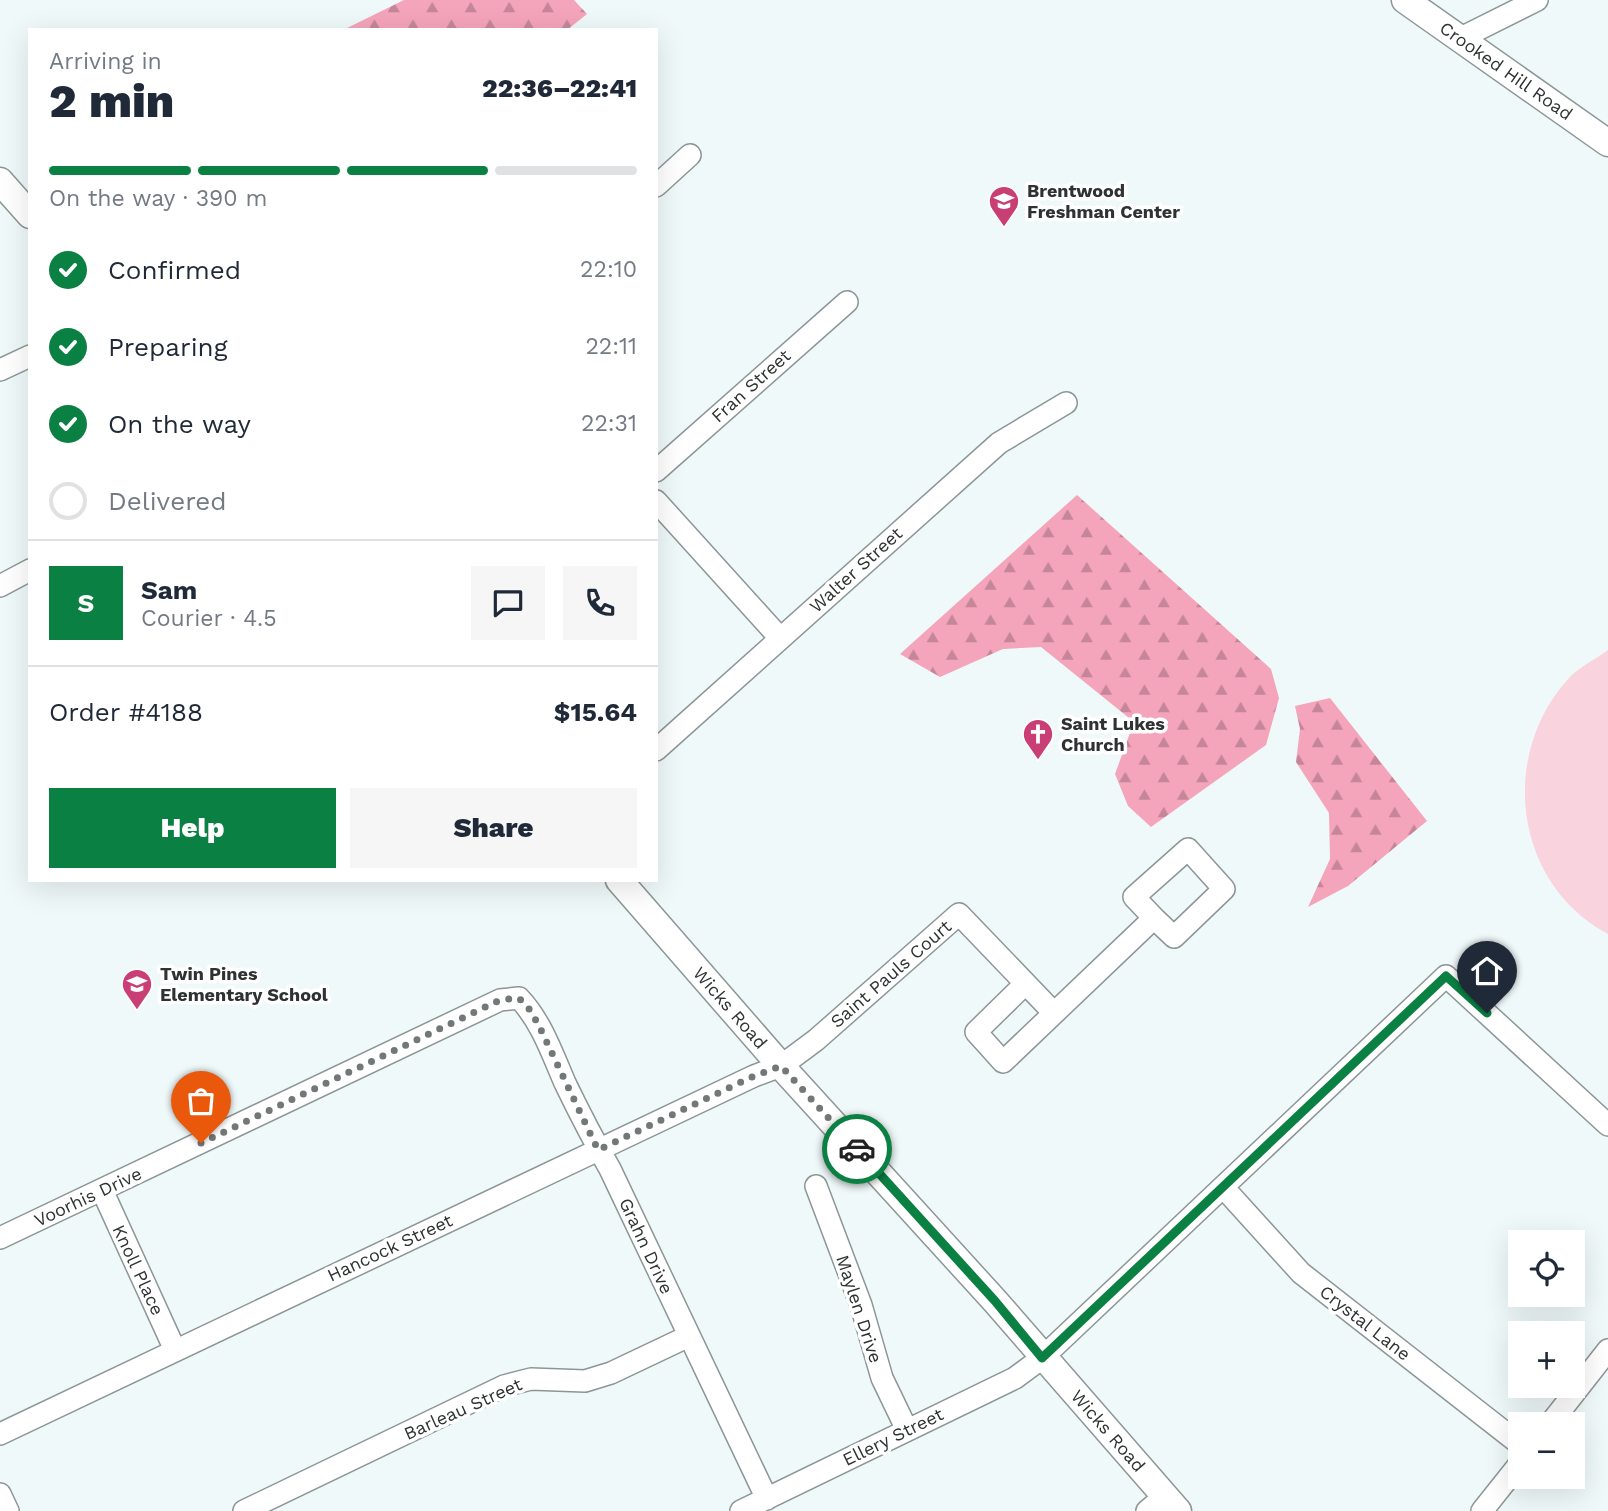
<!DOCTYPE html>
<meta charset="utf-8">
<style>
body{margin:0;font-family:"Work Sans",sans-serif;background:#f6f6f7;color:#1f2937;height:100vh;display:flex;flex-direction:column;font-size:26px;white-space:nowrap}
*{box-sizing:border-box;margin:0}
p{font-size:23px;color:#747a83}
.icon{flex:none;width:38px;height:38px;fill:none;stroke:currentColor;stroke-width:2;stroke-linecap:round;stroke-linejoin:round}
.map{position:relative;flex:1;overflow:hidden}
.side{position:absolute;left:28px;top:28px;width:630px;height:854px;display:flex;flex-direction:column;background:#fff;border-radius:0px;box-shadow:0 7px 28px #0002}
.side>*{flex:none}
.tools{position:absolute;left:1508px;top:1230px;display:grid;gap:14px}
.tools a{display:grid;place-items:center;width:77px;height:77px;border-radius:0px;background:#fff;box-shadow:0 7px 28px #0002;font-size:35px}
.pin{position:absolute;display:grid;place-items:center;width:60px;height:60px;color:#fff;margin:-72px -30px;border-radius:50% 50% 50% 0;rotate:-45deg;box-shadow:0 0 7px #0007}
.pin .icon{rotate:45deg}
.courier{position:absolute;display:grid;place-items:center;width:70px;height:70px;margin:-35px;border:5px solid #0b8043;border-radius:50%;background:#fff;color:#222;box-shadow:0 2px 9px #0007}
.overview em{font-style:normal;font-weight:800}
.overview div{display:flex;flex-direction:column-reverse}
.overview{display:flex;align-items:center;justify-content:space-between;height:119px;padding:0 21px}
h1{font-size:46px;font-weight:800;line-height:52px}
.bar{display:grid;grid-template-columns:repeat(4,1fr);gap:10px 7px;align-content:center;height:84px;padding:0 21px}
.bar i{height:9px;border-radius:5px;background:#e0e1e3}
.bar .current{background:#0b8043}
.bar p{grid-column:span 4}
.line{display:flex;align-items:center;gap:18px;padding:0 21px;border-top:2px solid #e0e1e3}
.line div{flex:1}
.round{display:grid;place-items:center;flex:none;width:74px;height:74px;border-radius:0px;background:#f6f6f7}
ol{padding:0 21px;list-style:none}
li{display:flex;align-items:center;gap:21px;height:77px}
li p{margin-inline-start:auto}
li .icon{padding:7px;border-radius:50%;background:#0b8043;color:#fff;stroke-width:4}
li:last-child{color:#747a83}
li i{width:38px;height:38px;border:4px solid #e0e1e3;border-radius:50%}
.button{display:flex;gap:14px;margin-top:auto;padding:14px 21px}
.button a{flex:1;height:80px;border-radius:0px;background:#0b8043;color:#fff;font-size:28px;font-weight:800;line-height:80px;text-align:center}
.button a+a{background:#f6f6f7;color:#1f2937}
.map>svg:first-child{display:block}
.forest{fill:url(#forest-firs)}
.pitch{fill:#f9d3dd}
.lines{fill:none;stroke-linecap:round;stroke-linejoin:round}
.minor-casing{stroke:#8d9696;stroke-width:24}
.major-casing{stroke:#8d9696;stroke-width:29}
.minor{stroke:#fff;stroke-width:21}
.major{stroke:#fff;stroke-width:26}
.done{stroke:#727878;stroke-width:7;stroke-dasharray:0 12.6}
.route{stroke:#0b8043;stroke-width:9}
.labels{text-anchor:middle;stroke-width:7;stroke-linejoin:round;paint-order:stroke}
.street-label{font-size:18px;fill:#2e3232;stroke:#fff}
.poi-label{font-size:18px;font-weight:bold;fill:#2e3232;stroke:#fff;text-anchor:start}
</style>
<div class="map">
<svg width="1608" height="1511" viewBox="0 0 1608 1511">
<defs>
<pattern id="forest-firs" width="22" height="20" patternUnits="userSpaceOnUse" patternTransform="scale(1.75)"><rect width="22" height="20" fill="#f4a4bb"/><path d="M5 1l3.5 6h-7zM16 11l3.5 6h-7z" fill="#c68699"/></pattern>
</defs>
<rect width="100%" height="100%" fill="#f0f9fa"/>
<path class="forest" d="M404 0H574L587 14 567 30H343Z
M1077 495 1271 669 1279 698 1266 745 1151 827 1128 806 1115 774 1134 722 1041 647 1003 649 940 677 900 654Z
M1330 698 1427 821 1348 886 1308 907 1330 859 1329 813 1296 762 1300 729 1295 706Z"/>
<path class="pitch" d="M1608 650V934C1514 884 1498 755 1569 678 1579 667 1596 659 1608 650Z"/>
<g class="lines">
<g class="minor-casing">
<path id="minor" d="M1459 39 1537 0
M656 186 690 155
M0 370 30 356
M656 471 847 302
M656 501 780 638
M0 586 30 570
M656 750 999 443 1066 403
M1025 984 976 1032 1003 1062 1154 918 1174 937 1224 889 1188 849 1134 897 1154 918
M816 1186 861 1305 882 1378 907 1430
M1223 1187 1301 1273 1521 1445
M102 1190 175 1350
M0 1238 500 1000 519 998C541 1021 552 1053 565 1083 579 1112 594 1141 610 1169L767 1499
M1550 1424 1608 1350
M0 1434 754 1076 781 1066 816 1040 959 914 1054 1013
M0 1494 8 1511
M244 1511 504 1386 531 1379 585 1381 611 1373 689 1336
M741 1511 1015 1378 1042 1358 1446 976 1608 1125
M1147 1511 1165 1496
M1482 1511 1521 1462"/>
</g>
<g class="major-casing">
<path id="major" d="M1405 0 1608 143
M0 181 30 215
M619 880 781 1066 995 1301 1178 1511"/>
</g>
<use href="#minor" class="minor"/>
<use href="#major" class="major"/>
</g>
<g class="lines">
<path class="done" d="M201 1143 500 1000 519 998 531 1011 541 1030 598 1150 754 1076 781 1066 857 1149"/>
<path class="route" d="M857 1149 995 1301 1042 1358 1446 976 1487 1013"/>
</g>
<defs>
<g id="school-pin" transform="scale(1.575)"><path d="M0 17L-7.5 6A9.5 9.5 0 1 1 7.5 6Z" fill="#c93e74" stroke="#fff"/><path d="M0-5L7-2L0 1L-7-2ZM-4 1L0 2.5L4 1V4Q0 6-4 4Z" fill="#fff"/></g>
<g id="church-pin" transform="scale(1.575)"><path d="M0 17L-7.5 6A9.5 9.5 0 1 1 7.5 6Z" fill="#c93e74" stroke="#fff"/><path d="M-1.2-6h2.4v3.5h3.3v2.4h-3.3V6h-2.4V-.1h-3.3v-2.4h3.3Z" fill="#fff"/></g>
</defs>
<g fill-rule="evenodd">
<use href="#school-pin" x="1004" y="201"/>
<use href="#church-pin" x="1038" y="734"/>
<use href="#school-pin" x="137" y="984"/>
</g>
<g class="labels">
<g class="street-label">
<text transform="translate(1506 71) rotate(35)" y="6">Crooked Hill Road</text>
<text transform="translate(751 386) rotate(-42)" y="6">Fran Street</text>
<text transform="translate(856 570) rotate(-42)" y="6">Walter Street</text>
<text transform="translate(891 974) rotate(-41)" y="6">Saint Pauls Court</text>
<text transform="translate(730 1008) rotate(49)" y="6">Wicks Road</text>
<text transform="translate(88 1197) rotate(-25)" y="6">Voorhis Drive</text>
<text transform="translate(646 1246) rotate(65)" y="6">Grahn Drive</text>
<text transform="translate(390 1248) rotate(-25)" y="6">Hancock Street</text>
<text transform="translate(138 1270) rotate(65)" y="6">Knoll Place</text>
<text transform="translate(859 1309) rotate(72)" y="6">Maylen Drive</text>
<text transform="translate(1365 1323) rotate(38)" y="6">Crystal Lane</text>
<text transform="translate(463 1409) rotate(-24)" y="6">Barleau Street</text>
<text transform="translate(1108 1431) rotate(49)" y="6">Wicks Road</text>
<text transform="translate(893 1437) rotate(-26)" y="6">Ellery Street</text>
</g>
<g class="poi-label">
<text x="1027" y="197">Brentwood<tspan x="1027" dy="21">Freshman Center</tspan></text>
<text x="1061" y="730">Saint Lukes<tspan x="1061" dy="21">Church</tspan></text>
<text x="160" y="980">Twin Pines<tspan x="160" dy="21">Elementary School</tspan></text>
</g>
</g>
</svg>
<div class="tools">
<a><svg class="icon" aria-label="locate" viewBox="0 0 24 24"><circle cx="12" cy="12" r="6"/><path d="M12 2v4M12 18v4M2 12h4M18 12h4"/></svg></a>
<a>+</a>
<a>−</a>
</div>
<div class="pin" style="left:201px;top:1143px;background:#ea580c"><svg class="icon" aria-label="bag" viewBox="0 0 24 24"><path d="M5 8h14l-1 12H6zM9 8a3 3 0 0 1 6 0"/></svg></div>
<div class="pin" style="left:1487px;top:1013px;background:#1f2937"><svg class="icon" aria-label="home" viewBox="0 0 24 24"><path d="M3 11l9-7 9 7M6 9v11h12V9"/></svg></div>
<div class="courier" style="left:857px;top:1149px"><svg class="icon" aria-label="car" viewBox="0 0 24 24"><path d="M5 17H2v-5l4-1 3-4h7l3 4 3 1v5h-3M9 17h6M6 11h13"/><circle cx="7" cy="17" r="2"/><circle cx="17" cy="17" r="2"/></svg></div>
<section class="side">
<div class="overview"><div><h1>2 min</h1><p>Arriving in</p></div><em>22:36–22:41</em></div>
<div class="bar"><i class="current"></i><i class="current"></i><i class="current"></i><i></i><p>On the way · 390 m</p></div>
<ol>
<li><svg class="icon" aria-label="check" viewBox="0 0 24 24"><path d="M5 12l5 5 9-10"/></svg>Confirmed<p>22:10</p></li>
<li><svg class="icon" aria-label="check" viewBox="0 0 24 24"><path d="M5 12l5 5 9-10"/></svg>Preparing<p>22:11</p></li>
<li><svg class="icon" aria-label="check" viewBox="0 0 24 24"><path d="M5 12l5 5 9-10"/></svg>On the way<p>22:31</p></li>
<li><i></i>Delivered</li>
</ol>
<div class="line" style="height:126px"><b class="round" style="background:#0b8043;color:#fff">S</b><div><b>Sam</b><p>Courier · 4.5</p></div><a class="round"><svg class="icon" aria-label="chat" viewBox="0 0 24 24"><path d="M4 5h16v11H9l-5 4z"/></svg></a><a class="round"><svg class="icon" aria-label="phone" viewBox="0 0 24 24"><path d="M5 4h4l2 5-3 2q2 4 5 5l2-3 5 2v4C11 20 4 13 5 4z"/></svg></a></div>
<div class="line" style="height:91px"><div>Order #4188</div><b>$15.64</b></div>
<div class="button"><a>Help</a><a>Share</a></div>
</section>
</div>
